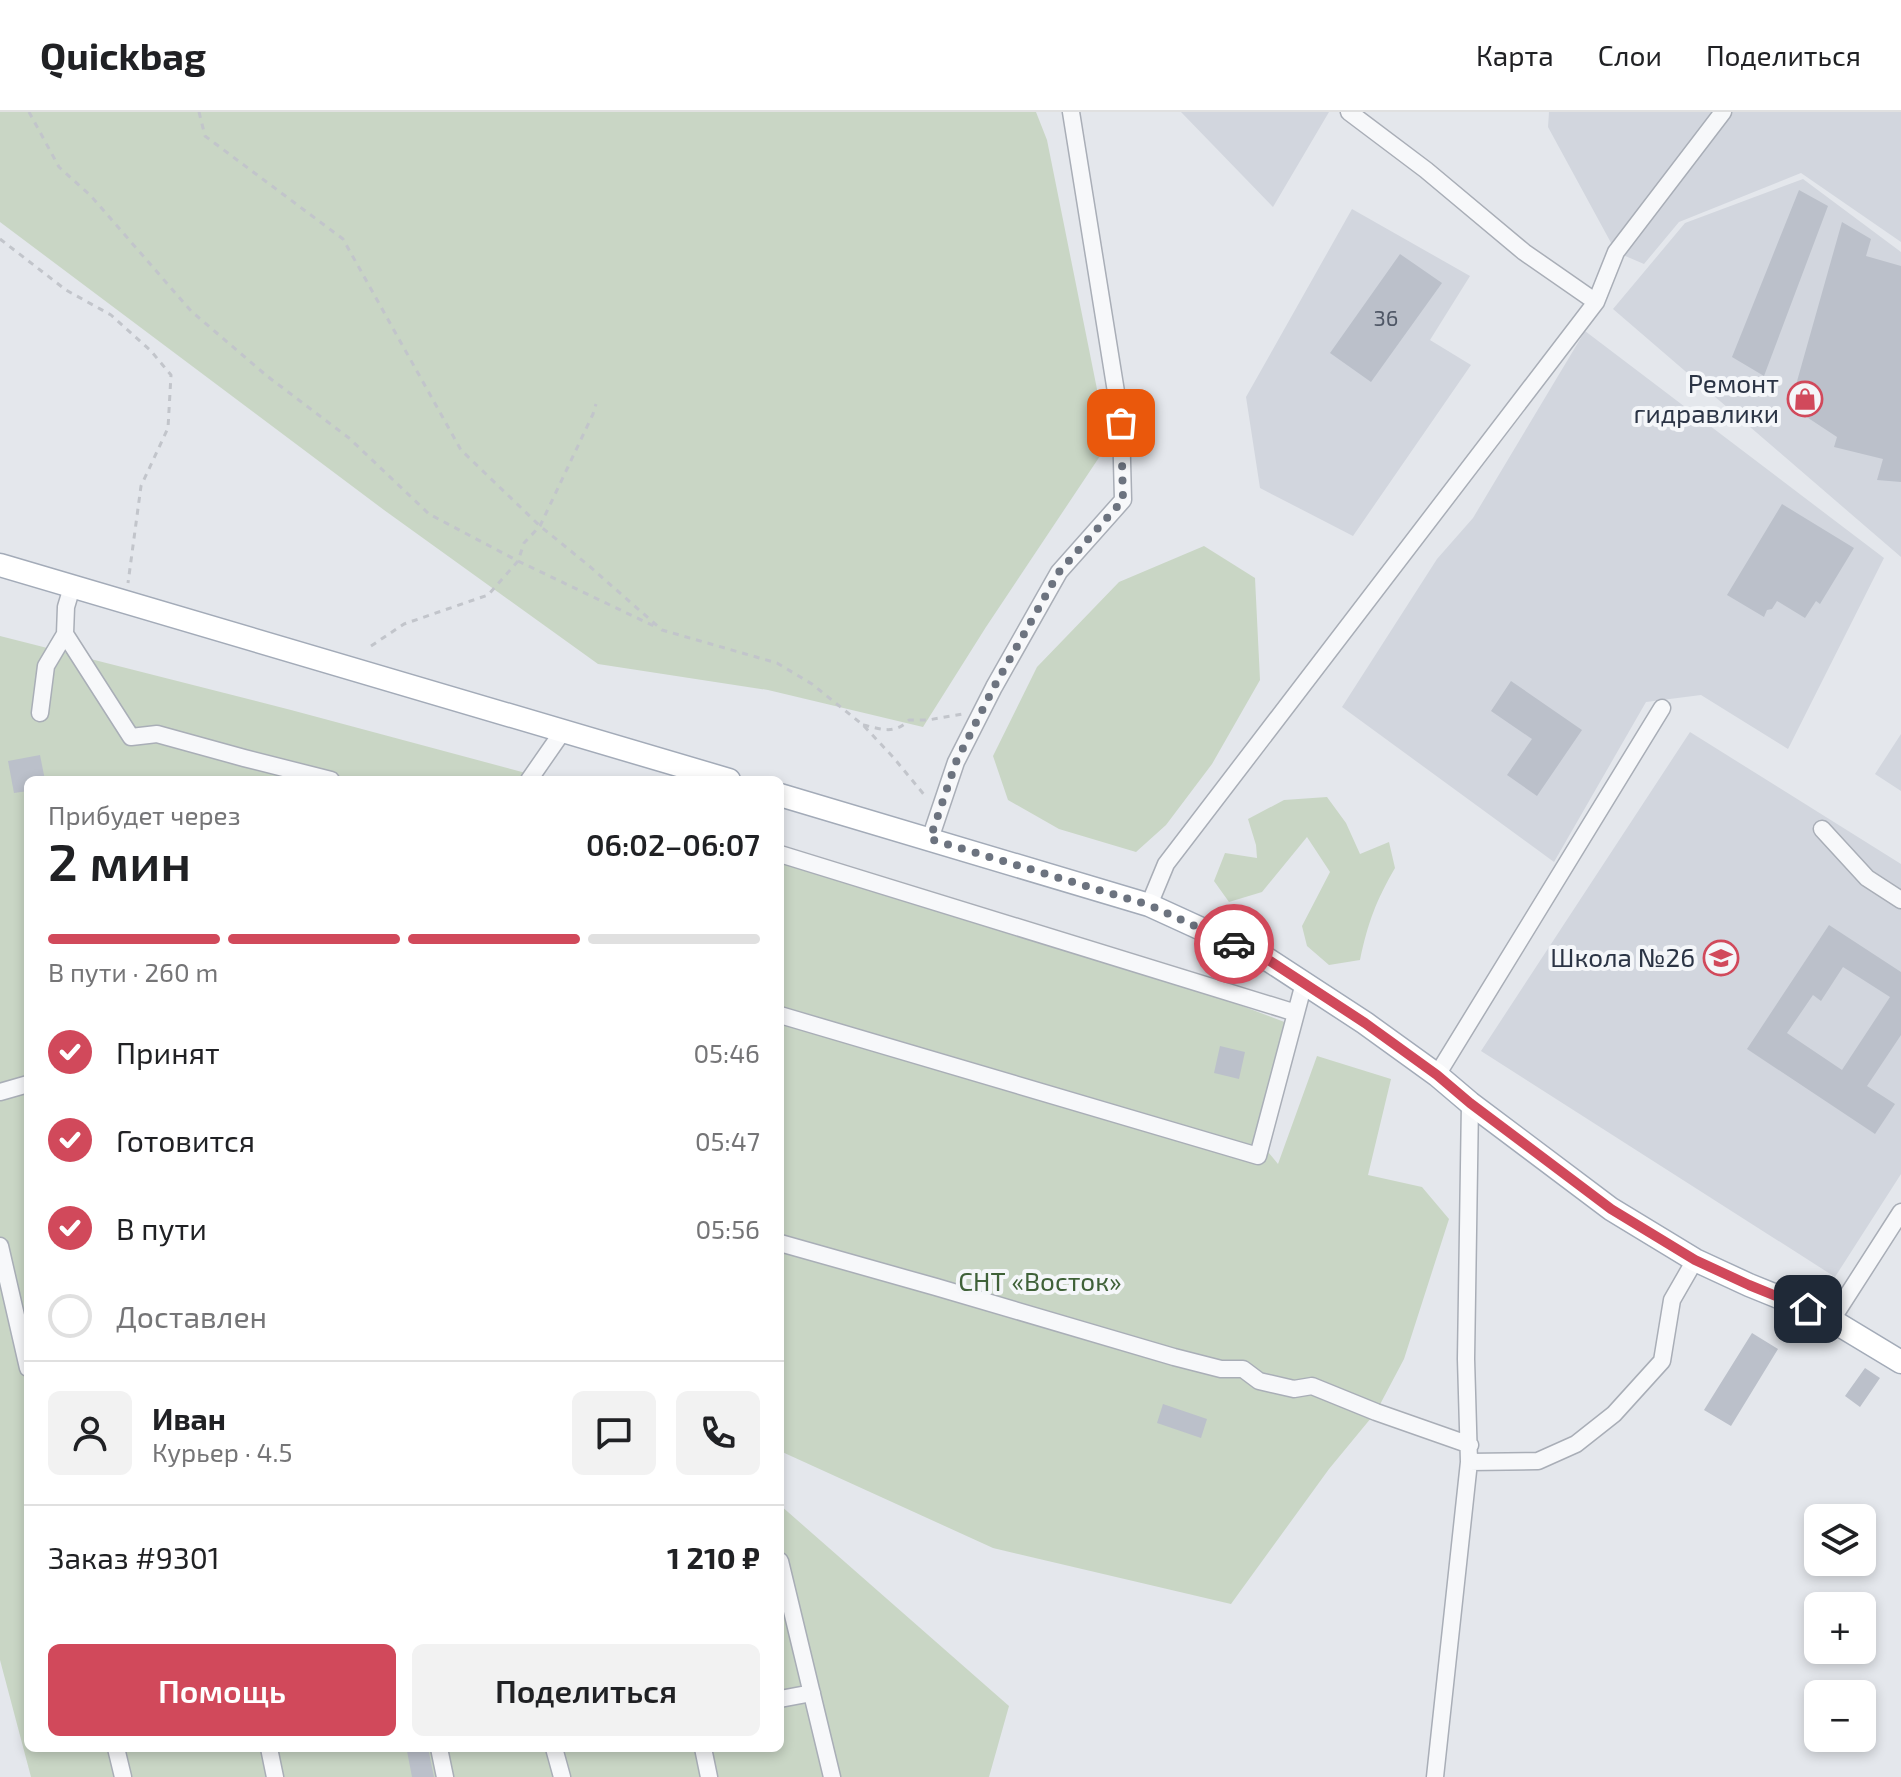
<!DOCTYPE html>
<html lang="ru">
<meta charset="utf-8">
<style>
body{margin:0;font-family:"Exo 2",sans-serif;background:#f2f2f2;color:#202124;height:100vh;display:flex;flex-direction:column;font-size:30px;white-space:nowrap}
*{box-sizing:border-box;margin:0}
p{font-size:26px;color:#757577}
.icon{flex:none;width:44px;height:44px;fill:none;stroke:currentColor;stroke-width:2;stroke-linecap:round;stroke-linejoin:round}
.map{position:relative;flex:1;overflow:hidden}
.details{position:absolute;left:24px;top:664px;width:760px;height:976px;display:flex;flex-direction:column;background:#fff;border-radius:12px;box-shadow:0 4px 12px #0003}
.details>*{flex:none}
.buttons{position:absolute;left:1804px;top:1392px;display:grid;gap:16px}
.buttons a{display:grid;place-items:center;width:72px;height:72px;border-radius:12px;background:#fff;box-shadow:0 4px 12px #0003;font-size:40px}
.pin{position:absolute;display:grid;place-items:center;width:68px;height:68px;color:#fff;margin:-34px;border-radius:16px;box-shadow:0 4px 12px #0006}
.courier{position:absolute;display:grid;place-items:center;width:80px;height:80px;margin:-40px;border:6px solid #d1495b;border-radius:50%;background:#fff;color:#222;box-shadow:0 2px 10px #0007}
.head em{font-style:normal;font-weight:600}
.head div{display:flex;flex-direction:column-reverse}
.head{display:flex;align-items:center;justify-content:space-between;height:136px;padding:0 24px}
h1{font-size:52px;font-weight:600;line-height:60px}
.bar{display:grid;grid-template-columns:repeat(4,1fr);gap:12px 8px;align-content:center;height:96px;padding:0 24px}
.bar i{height:10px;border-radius:6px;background:#e0e0e0}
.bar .on{background:#d1495b}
.bar p{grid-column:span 4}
.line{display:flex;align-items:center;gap:20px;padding:0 24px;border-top:2px solid #e0e0e0}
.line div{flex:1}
.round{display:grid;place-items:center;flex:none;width:84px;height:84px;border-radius:12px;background:#f2f2f2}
ol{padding:0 24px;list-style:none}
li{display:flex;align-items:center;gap:24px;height:88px}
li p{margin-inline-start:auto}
li .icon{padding:8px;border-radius:50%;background:#d1495b;color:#fff;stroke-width:4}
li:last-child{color:#757577}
li i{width:44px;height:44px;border:4px solid #e0e0e0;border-radius:50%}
.primary-button{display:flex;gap:16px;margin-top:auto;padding:16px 24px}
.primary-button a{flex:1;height:92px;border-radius:12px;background:#d1495b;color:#fff;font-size:32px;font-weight:600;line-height:92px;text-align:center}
.primary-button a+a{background:#f2f2f2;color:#202124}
header{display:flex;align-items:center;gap:48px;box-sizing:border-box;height:112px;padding:0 40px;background:#fff;border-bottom:2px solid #e0e0e0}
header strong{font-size:38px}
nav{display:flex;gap:44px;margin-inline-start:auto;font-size:28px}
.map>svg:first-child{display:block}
.built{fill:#d2d6de}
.green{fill:#c9d6c5}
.building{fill:#bbc0ca;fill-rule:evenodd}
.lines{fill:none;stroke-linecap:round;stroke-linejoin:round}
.minor-casing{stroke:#a9aeb7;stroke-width:19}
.major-casing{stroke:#a3abb8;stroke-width:25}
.path{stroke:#c2c5cb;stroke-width:3;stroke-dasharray:6 6;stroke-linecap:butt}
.minor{stroke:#f7f8fa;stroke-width:16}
.major{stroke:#fff;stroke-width:22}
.done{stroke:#6c737f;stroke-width:8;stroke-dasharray:0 14.4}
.route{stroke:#d1495b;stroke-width:10}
.labels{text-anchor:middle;stroke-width:8;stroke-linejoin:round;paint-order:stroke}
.number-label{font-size:22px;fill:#4f5766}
.poi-label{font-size:26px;fill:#2b3445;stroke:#f4f6f9;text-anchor:end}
.park-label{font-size:26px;fill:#3f6138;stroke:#f4f6f9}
</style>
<header>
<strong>Quickbag</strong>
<nav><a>Карта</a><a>Слои</a><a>Поделиться</a></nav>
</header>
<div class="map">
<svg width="1901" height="1665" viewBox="0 0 1901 1665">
<rect width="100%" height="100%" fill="#e4e7ec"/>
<path class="built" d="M1181 0H1329L1273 95Z
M1549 0H1901V130L1801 61 1679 110 1644 152 1616 140 1548 15Z
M1803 67 1901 140V445L1613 197 1685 111Z
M1352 97 1470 164 1430 228 1471 253 1353 424 1260 376 1246 285Z
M1585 219 1884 446 1788 637 1701 583 1646 590 1554 750 1342 595 1437 447 1473 406Z
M1690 620 1901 752V1062L1835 1165 1481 939Z
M1901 622V679L1875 662Z"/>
<path class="green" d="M0 0H1036L1047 28 1108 332 986 515 923 615 768 578 598 552 384 398 0 110Z
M1204 434 1255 466 1260 568 1212 652 1166 713 1136 740 1059 717 1008 688 993 644 1037 555 1119 470Z
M0 524 291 598 552 668H28V1636H780V1393L1009 1594 989 1665H31L0 1548Z
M1327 685 1346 711 1360 742 1389 730 1395 756C1376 789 1368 810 1360 848L1329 853 1307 834 1302 814 1330 760 1307 725 1262 780 1229 790 1214 769 1225 741 1257 746 1256 733 1248 707 1284 688Z
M780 747 1179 870 1287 911 1254 1023 1278 1052 1317 944 1391 967 1368 1063 1422 1075 1449 1107 1404 1247 1376 1300 1329 1357 1231 1492 993 1436 780 1339Z"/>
<path class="building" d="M1799 78 1828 94 1764 264 1732 245Z
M1842 110 1871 127 1866 144 1901 154V370L1877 368 1883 347 1834 335 1837 325 1790 294Z
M1400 142 1442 171 1371 270 1330 241Z
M1782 392 1854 436 1820 492 1816 489 1805 506 1777 489 1772 497 1767 498 1764 505 1727 483Z
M1511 569 1582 618 1537 684 1507 663 1532 627 1491 599Z
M40 643 45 668H28V679L14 681 8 649Z
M1829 813 1901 860V923L1867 974 1895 992 1875 1022 1747 937ZM1843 855 1890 885 1842 958 1787 921 1813 883 1821 889Z
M1220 934 1245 940 1239 967 1214 961Z
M1752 1221 1778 1237 1731 1314 1704 1298Z
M1865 1256 1880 1266 1860 1295 1845 1284Z
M1163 1292 1207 1307 1201 1326 1157 1311Z
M422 1636H428L434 1665H412L407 1639Z"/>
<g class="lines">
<g class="minor-casing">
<path id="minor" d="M1349 0 1426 58 1524 140 1596 190
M72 475 66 495 65 522 131 625 157 622 244 646 331 668
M40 601 46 554 65 522
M529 668 563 619
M1822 717 1867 766 1901 788
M930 727 956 650 994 575 1059 460 1123 388 1121 311 1071 0
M780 742 1296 901
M1149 793 1166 752 1596 190 1616 140 1723 0
M780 903 1258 1044 1304 871
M1437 963 1662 596
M0 980 28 972
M780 1131 936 1175 1174 1245 1221 1257H1243L1259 1269 1294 1277 1312 1274 1376 1300 1470 1333
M0 1134 28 1256
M1831 1209 1901 1100
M1469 1350 1538 1349 1576 1332 1614 1302 1662 1249 1672 1188 1695 1148
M780 1449 832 1665
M780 1587 812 1581
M116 1636 123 1665
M269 1636 275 1665
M439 1636 445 1665
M554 1636 562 1665
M703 1636 709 1665
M1435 1665 1469 1350 1466 1247 1470 991"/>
</g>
<g class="major-casing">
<path id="major" d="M0 453 729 668
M780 683 1149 793 1267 847 1365 911 1437 963 1470 991 1611 1097 1695 1148 1749 1173 1823 1203 1901 1250"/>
</g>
<path class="path" d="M29 0 59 55 91 84 191 199 267 264 349 326 429 402 518 449 658 516
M199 0 205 24 343 127 461 338 540 414 588 453 662 518 777 551 812 572 863 613 893 645 926 685
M0 127 66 178 111 203 151 239 171 263 168 316 141 374 128 471
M371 534 404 512 488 483 518 449 524 431 540 414 593 302 596 292
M863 613C882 617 894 623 909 608H928L963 602
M1810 1176 1823 1171 1834 1173"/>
<use href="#minor" class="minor"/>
<use href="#major" class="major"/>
</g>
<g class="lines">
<path class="done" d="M1121 311 1123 388 1059 460 994 575 956 650 930 727 1149 793 1234 832"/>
<path class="route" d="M1234 832 1267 847 1365 911 1437 963 1470 991 1611 1097 1695 1148 1749 1173 1808 1197"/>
</g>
<defs>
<g id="shop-ring" transform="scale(1.8)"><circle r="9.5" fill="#f4f6f9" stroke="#d1495b" stroke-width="1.5"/><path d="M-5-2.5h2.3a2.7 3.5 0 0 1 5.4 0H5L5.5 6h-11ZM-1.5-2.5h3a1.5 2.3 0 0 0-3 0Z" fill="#d1495b"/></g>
<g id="school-ring" transform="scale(1.8)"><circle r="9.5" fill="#f4f6f9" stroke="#d1495b" stroke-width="1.5"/><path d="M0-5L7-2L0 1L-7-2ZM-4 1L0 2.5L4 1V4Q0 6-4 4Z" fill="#d1495b"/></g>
</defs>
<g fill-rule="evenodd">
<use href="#shop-ring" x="1805" y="287"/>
<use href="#school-ring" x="1721" y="846"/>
</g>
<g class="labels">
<g class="number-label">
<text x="1386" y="214">36</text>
</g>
<g class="poi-label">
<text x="1779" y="281">Ремонт<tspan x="1779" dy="30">гидравлики</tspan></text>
<text x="1695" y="855">Школа №26</text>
</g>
<g class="park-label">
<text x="1040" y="1179">СНТ «Восток»</text>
</g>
</g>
</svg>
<div class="buttons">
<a><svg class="icon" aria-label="layers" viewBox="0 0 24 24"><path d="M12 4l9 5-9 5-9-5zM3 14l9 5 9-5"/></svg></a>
<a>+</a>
<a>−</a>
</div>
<div class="pin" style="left:1121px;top:311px;background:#ea580c"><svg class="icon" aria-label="bag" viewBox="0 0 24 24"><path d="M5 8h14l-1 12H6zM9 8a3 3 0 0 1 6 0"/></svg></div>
<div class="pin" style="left:1808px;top:1197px;background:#1f2937"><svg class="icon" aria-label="home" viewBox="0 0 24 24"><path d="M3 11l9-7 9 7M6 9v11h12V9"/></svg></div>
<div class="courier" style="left:1234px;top:832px"><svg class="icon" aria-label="car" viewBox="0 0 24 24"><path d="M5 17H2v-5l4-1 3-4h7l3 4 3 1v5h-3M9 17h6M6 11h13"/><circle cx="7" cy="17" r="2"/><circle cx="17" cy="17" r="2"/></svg></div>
<section class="details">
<div class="head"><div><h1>2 мин</h1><p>Прибудет через</p></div><em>06:02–06:07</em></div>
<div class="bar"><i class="on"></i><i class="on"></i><i class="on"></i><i></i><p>В пути · 260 m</p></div>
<ol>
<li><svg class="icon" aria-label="check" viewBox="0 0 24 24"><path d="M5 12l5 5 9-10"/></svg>Принят<p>05:46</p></li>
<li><svg class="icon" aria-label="check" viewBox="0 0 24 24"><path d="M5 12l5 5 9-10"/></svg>Готовится<p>05:47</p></li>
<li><svg class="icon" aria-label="check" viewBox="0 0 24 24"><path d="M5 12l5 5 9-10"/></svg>В пути<p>05:56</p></li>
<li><i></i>Доставлен</li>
</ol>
<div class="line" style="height:144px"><a class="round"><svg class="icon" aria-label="person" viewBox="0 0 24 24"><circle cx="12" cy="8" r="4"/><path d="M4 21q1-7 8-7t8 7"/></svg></a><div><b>Иван</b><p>Курьер · 4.5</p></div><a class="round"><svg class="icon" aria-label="chat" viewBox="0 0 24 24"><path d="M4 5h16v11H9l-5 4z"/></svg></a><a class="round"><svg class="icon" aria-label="phone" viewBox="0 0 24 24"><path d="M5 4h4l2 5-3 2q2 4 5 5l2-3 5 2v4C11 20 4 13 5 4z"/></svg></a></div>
<div class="line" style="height:104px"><div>Заказ #9301</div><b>1 210 ₽</b></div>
<div class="primary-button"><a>Помощь</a><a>Поделиться</a></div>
</section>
</div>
